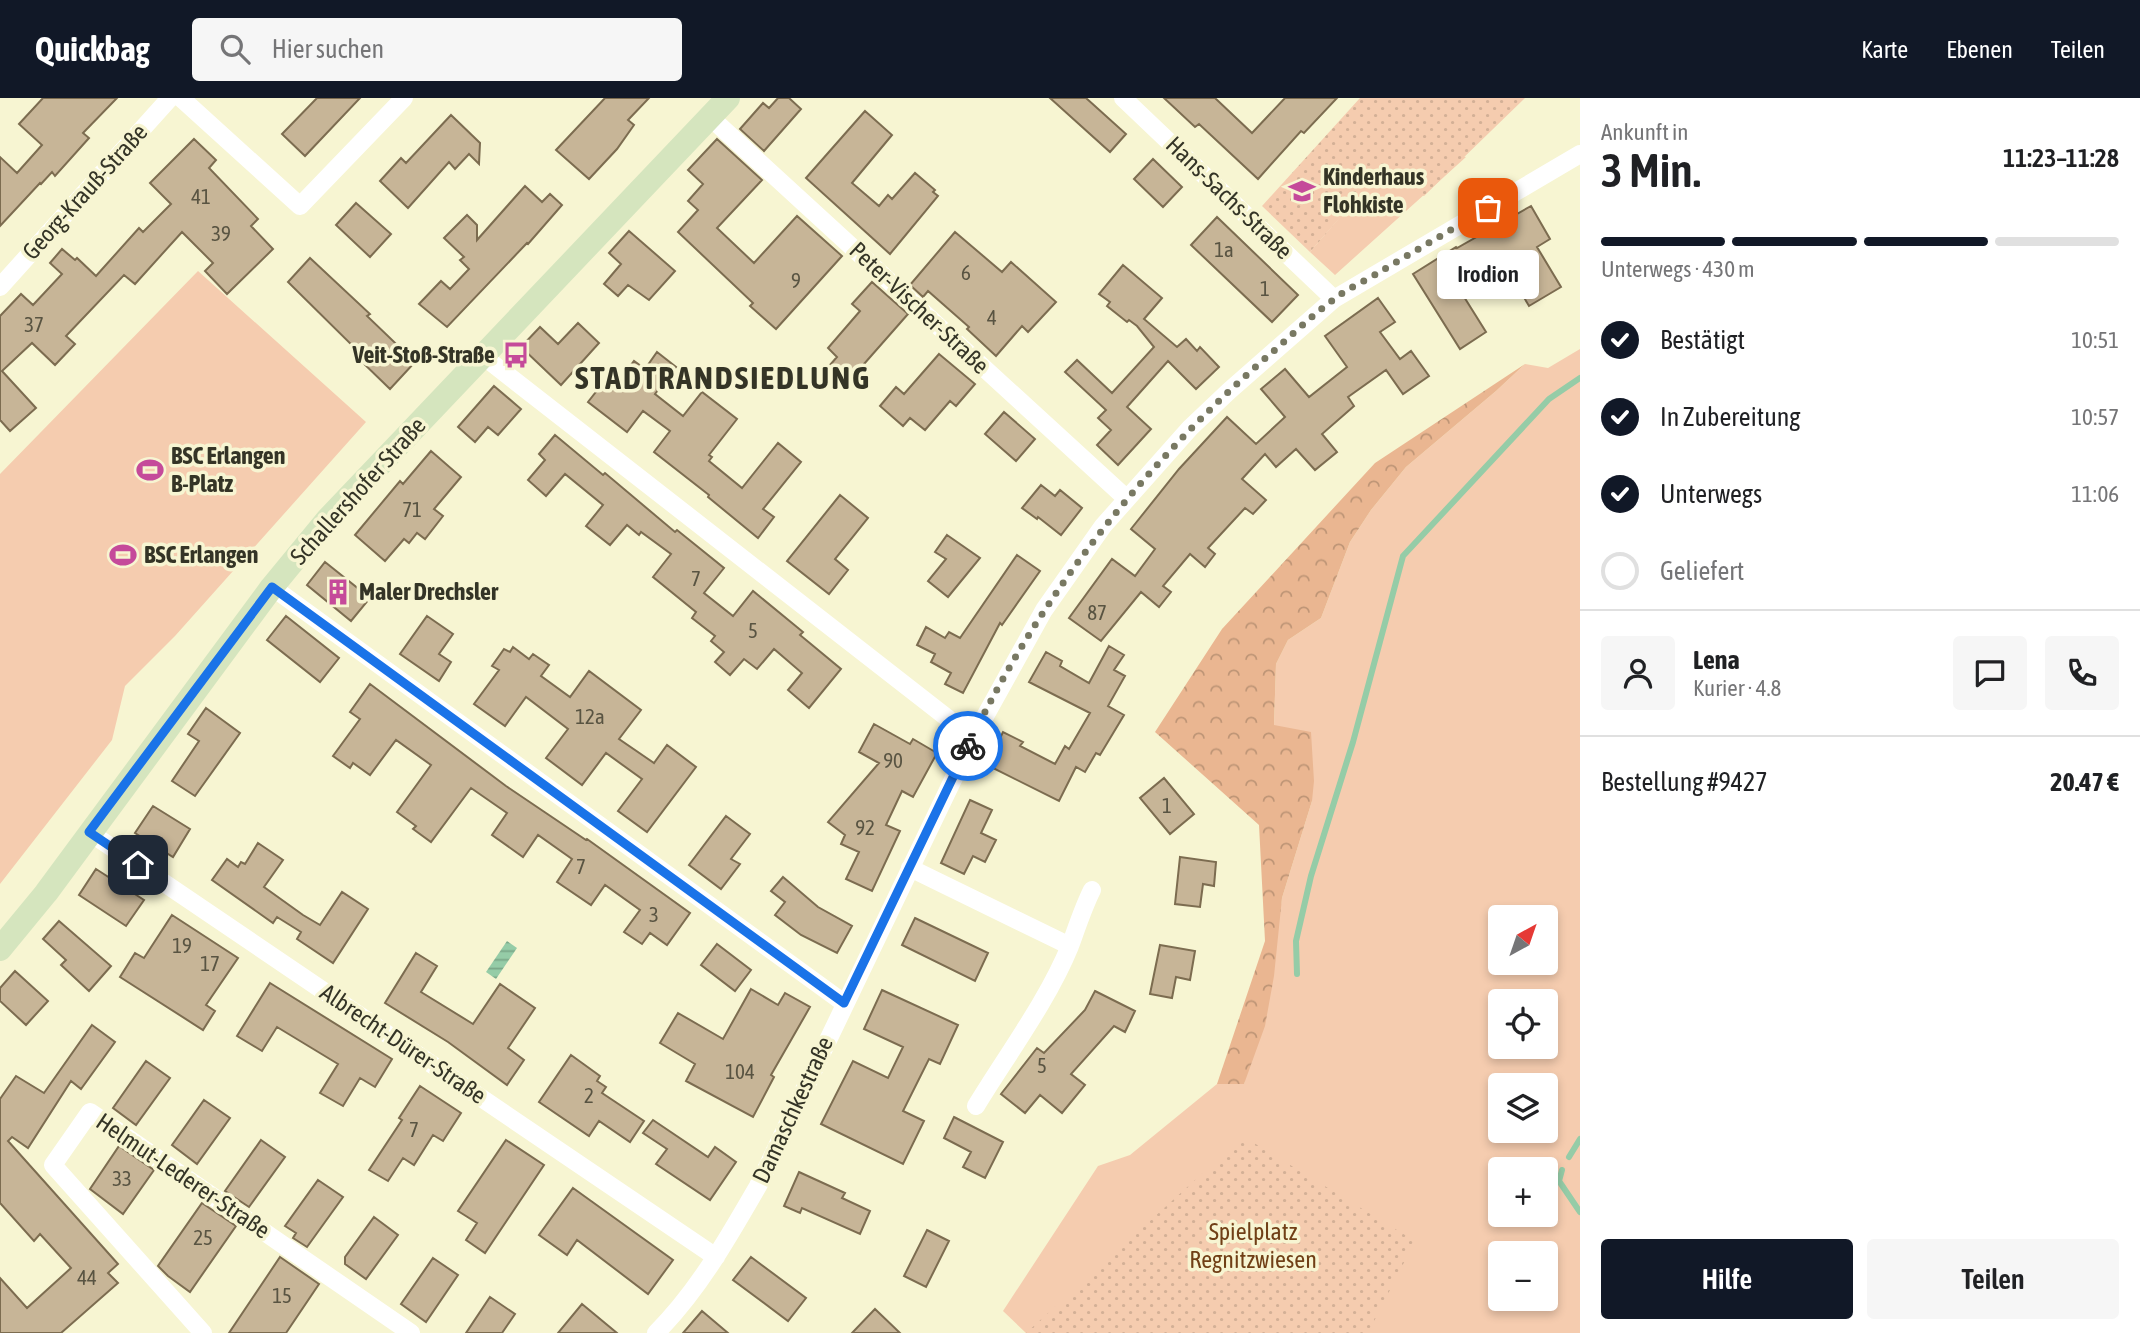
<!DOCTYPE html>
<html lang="de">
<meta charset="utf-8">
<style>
body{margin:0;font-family:"Asap Condensed",sans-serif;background:#f6f6f6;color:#202124;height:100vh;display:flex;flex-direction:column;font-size:26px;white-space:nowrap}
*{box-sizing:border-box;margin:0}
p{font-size:23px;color:#757577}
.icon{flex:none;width:38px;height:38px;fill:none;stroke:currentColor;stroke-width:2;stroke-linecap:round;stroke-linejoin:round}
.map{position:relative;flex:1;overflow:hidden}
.side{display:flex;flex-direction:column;background:#fff;width:560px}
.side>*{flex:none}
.needle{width:46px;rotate:40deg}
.controls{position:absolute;left:1488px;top:807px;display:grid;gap:14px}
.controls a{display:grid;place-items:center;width:70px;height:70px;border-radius:7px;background:#fff;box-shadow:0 4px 10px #0003;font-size:35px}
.pin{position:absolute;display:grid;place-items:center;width:60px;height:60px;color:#fff;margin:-30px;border-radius:14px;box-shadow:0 4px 10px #0006}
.courier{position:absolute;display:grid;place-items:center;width:70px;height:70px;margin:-35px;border:5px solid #1a73e8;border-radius:50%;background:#fff;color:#222;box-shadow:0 2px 9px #0007}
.bubble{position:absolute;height:49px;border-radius:7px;background:#fff;box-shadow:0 4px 10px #0003;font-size:23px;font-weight:600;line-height:49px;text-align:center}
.headline em{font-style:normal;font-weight:600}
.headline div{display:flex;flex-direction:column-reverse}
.headline{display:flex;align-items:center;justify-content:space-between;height:119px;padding:0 21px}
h1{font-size:46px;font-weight:600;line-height:52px}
.bar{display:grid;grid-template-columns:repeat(4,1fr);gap:10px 7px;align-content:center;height:84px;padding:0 21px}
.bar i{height:9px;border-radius:5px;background:#e0e0e0}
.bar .selected{background:#111827}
.bar p{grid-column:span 4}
.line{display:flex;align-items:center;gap:18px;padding:0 21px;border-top:2px solid #e0e0e0}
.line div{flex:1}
.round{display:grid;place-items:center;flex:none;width:74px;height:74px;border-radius:7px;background:#f6f6f6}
ol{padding:0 21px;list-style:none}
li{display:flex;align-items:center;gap:21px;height:77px}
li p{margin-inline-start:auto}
li .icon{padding:7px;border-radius:50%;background:#111827;color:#fff;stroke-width:4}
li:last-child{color:#757577}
li i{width:38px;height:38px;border:4px solid #e0e0e0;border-radius:50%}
.cta{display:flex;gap:14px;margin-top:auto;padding:14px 21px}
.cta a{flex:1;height:80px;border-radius:7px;background:#111827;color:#fff;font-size:28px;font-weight:600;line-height:80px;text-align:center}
.cta a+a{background:#f6f6f6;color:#202124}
header{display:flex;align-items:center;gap:42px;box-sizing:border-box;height:98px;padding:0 35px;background:#111827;color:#fff}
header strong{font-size:33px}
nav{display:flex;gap:38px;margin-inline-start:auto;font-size:24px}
.search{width:490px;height:63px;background:#f6f6f6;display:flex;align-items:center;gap:18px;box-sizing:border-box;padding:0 24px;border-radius:7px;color:#757577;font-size:26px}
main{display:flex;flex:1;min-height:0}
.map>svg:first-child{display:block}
.green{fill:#f5ccaf;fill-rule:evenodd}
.forest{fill:url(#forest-crowns)}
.park{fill:url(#park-dots)}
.water{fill:url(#water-rules)}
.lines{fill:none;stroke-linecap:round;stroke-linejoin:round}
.stream{stroke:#95cca7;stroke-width:6}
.building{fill:#c7b597;stroke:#7c6c50;stroke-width:2}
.street{stroke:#fff;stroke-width:18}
.secondary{stroke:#d5e5be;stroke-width:24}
.done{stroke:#787862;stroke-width:7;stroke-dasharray:0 12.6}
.route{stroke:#1a73e8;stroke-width:9}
.labels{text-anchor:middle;stroke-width:7;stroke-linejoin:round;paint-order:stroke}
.number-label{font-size:21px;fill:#595442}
.poi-label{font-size:24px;font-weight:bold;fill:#343426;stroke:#f7f5d2;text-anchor:start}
.street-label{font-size:24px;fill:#343426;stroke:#f7f5d2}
.park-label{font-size:24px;fill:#703f16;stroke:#f7f5d2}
.district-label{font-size:32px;font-weight:bold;letter-spacing:2px;fill:#343426;stroke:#f7f5d2}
</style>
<header>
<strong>Quickbag</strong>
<div class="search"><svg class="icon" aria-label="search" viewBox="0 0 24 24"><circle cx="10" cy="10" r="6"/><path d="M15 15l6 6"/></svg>Hier suchen</div>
<nav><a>Karte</a><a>Ebenen</a><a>Teilen</a></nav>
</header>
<main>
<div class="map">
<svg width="1580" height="1235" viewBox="0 0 1580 1235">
<defs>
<pattern id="forest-crowns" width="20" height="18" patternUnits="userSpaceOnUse" patternTransform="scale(1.75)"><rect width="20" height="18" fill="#eab691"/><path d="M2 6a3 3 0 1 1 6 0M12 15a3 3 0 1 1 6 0" fill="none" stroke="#be9576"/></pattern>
<pattern id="park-dots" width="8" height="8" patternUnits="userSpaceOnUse" patternTransform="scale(1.75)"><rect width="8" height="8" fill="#f5ccaf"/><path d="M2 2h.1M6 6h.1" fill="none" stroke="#d3b096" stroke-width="1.8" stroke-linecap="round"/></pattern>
<pattern id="water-rules" width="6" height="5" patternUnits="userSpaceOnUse" patternTransform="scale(1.75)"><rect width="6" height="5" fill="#95cca7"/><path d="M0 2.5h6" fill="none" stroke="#7aa688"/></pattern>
</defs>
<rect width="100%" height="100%" fill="#f7f5d2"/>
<path class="green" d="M1331 33 1466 59 1335 177 1310 154 1377 76Z
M198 173 366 324 175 538 125 588 112 642 0 786V376Z
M1580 251V1235H1026L1003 1213 1098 1068 1130 1057 1217 986H1244L1277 834 1282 800 1312 703 1274 628 1276 566 1288 542 1321 520 1350 444 1371 412 1406 369 1496 293 1525 266 1548 270ZM1500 819H1545V864H1500ZM1500 903H1545V948H1500ZM1500 987H1545V1032H1500ZM1500 1071H1545V1116H1500ZM1500 1155H1545V1200H1500Z"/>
<path class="forest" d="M1525 266 1496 293 1406 369 1371 412 1350 444 1321 520 1288 542 1276 566 1274 627 1311 634 1314 683 1312 703 1282 800 1274 878 1265 928 1244 986H1217L1265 843 1259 727 1155 634 1222 531 1375 365Z"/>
<path class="park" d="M1360 0H1525L1424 98 1377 77 1310 154 1262 108Z
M1241 1037 1415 1143 1368 1235H1026L1226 1054Z"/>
<path class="water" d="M507 843 517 850 496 881 486 874Z"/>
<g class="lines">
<path class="stream" d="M1297 876 1296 843 1311 778 1353 644 1403 458 1549 301 1580 280
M1569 1059 1580 1041
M1562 1072 1559 1083 1580 1114"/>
</g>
<path class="building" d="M43 0H117L83 35 89 40 55 78 52 74 41 86 40 85 0 128V59L17 75 42 47 19 26Z
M317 0H360L305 58 282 36Z
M605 0H649L628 22 634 27 617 51 589 81 556 52Z
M778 0H789L801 11 764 53 740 31 763 5 769 10Z
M1050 0H1086L1126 36 1110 54Z
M1164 0H1215L1252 35 1285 0H1337L1304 35 1301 33 1258 81 1199 26 1195 29Z
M865 13 892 37 852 85 879 108 888 97 892 101 915 75 935 92 933 94 938 98 890 156 806 80Z
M451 17 480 45 479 66 469 56 455 71 449 64 408 110 380 83 401 60 406 65Z
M194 41 216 62 209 70 258 121 251 128 273 151 227 196 205 173 213 165 182 134 135 186 124 177 66 238 75 246 55 267 32 245 2 273 36 310 10 333 0 322V218L21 196 33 207 62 176 50 165 62 151 75 162 77 160 96 178 139 130 143 134 171 106 150 85Z
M717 41 762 82 717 130 754 165 797 118 842 158 776 231 750 208 753 205 678 134 698 112 688 103 703 86 688 72Z
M1153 61 1182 89 1163 109 1134 81Z
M525 88 542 104 550 96 562 107 528 146 527 145 447 229 419 206 441 183 450 191 469 171 460 162 464 159 444 140 467 117 477 127V142Z
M356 105 391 136 370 159 336 127Z
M1531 108 1550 141 1537 149 1561 189 1529 208 1505 167 1491 175 1487 167 1456 186 1486 234 1460 251 1413 176 1456 149 1457 150Z
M1217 119 1298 197 1272 224 1191 147Z
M629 133 675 173 649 202 628 187 618 198 604 186 621 166 609 155Z
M955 134 1002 174 1011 164 1056 204 1028 234 1022 228 996 258 967 231 969 229 928 193 923 199 910 187Z
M310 160 370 216 367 218 415 264 390 291 360 262 363 258 288 184Z
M1123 167 1162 200 1144 221 1177 249 1186 241 1197 253 1200 249 1219 269 1196 291 1168 263 1127 309 1151 331 1118 367 1097 347 1111 332 1098 320 1106 312 1065 274 1077 262 1112 295 1154 249 1137 228 1129 222 1127 224 1107 208 1110 204 1099 196Z
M872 184 908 216 849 283 830 267 837 259 828 250 860 213 852 206Z
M1378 200 1395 224 1380 234 1400 261 1411 253 1429 278 1403 296 1386 272 1348 299 1354 308 1322 336 1337 354 1315 372 1296 351 1276 369 1265 356 1242 381 1266 402 1253 416 1245 410 1208 450 1215 456 1205 469 1190 456 1163 488 1171 494 1159 509 1141 494 1101 543 1069 520 1112 461 1135 478 1155 451 1131 431 1179 371 1227 319 1256 346 1285 319 1261 291 1285 271 1309 299 1347 269 1325 238Z
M578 225 599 245 561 287 521 249 540 229 558 246Z
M657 254 676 269 655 296 683 318 702 294 737 321 709 357 712 359 709 363 742 390 778 345 801 364 763 411 774 419 758 440 708 399 709 397 654 354 670 333 643 313 627 334 588 304 603 285 612 292 634 263 645 271Z
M939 256 975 286 956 308 950 303 925 332 910 320 903 328 880 308 896 289 904 296Z
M494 288 521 311 498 337 488 329 475 344 458 329Z
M1004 314 1035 341 1016 363 985 336Z
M555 337 603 377 605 375 675 434 677 432 724 470 704 495 733 518 753 493 803 534 800 537 841 571 809 610 788 592 802 575 774 551 757 571 744 561 730 577 715 564 724 554 711 543 715 538 692 520 696 514 653 479 671 456 641 434 639 437 627 427 610 447 586 428 603 407 565 376 546 398 528 382 545 362 539 356Z
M431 353 461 379 434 411 443 418 425 441 417 435 409 445 404 441 385 463 355 437 400 383 403 386Z
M1041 387 1055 398 1060 392 1082 410 1061 437 1038 419 1037 421 1022 410Z
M840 397 868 420 835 461 848 472 829 496 787 463Z
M947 437 980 460 948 499 928 483 946 461 935 454Z
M1017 457 1040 473 1002 527 1000 525 963 595 945 586 951 575 931 564 935 556 917 547 926 529 945 540 949 534 960 540Z
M325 464 370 500 351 523 307 487Z
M286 518 339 560 320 584 267 542Z
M427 518 453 536 439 556 451 564 439 583 400 556Z
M1109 548 1124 557 1114 572 1125 578 1108 608 1124 617 1100 657 1096 655 1085 674 1076 669 1059 703 987 667 1003 634 1023 644 1020 648 1055 666 1065 648 1069 651 1090 615 1029 584 1046 554 1062 563 1060 568 1089 585Z
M513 549 529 561 533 556 549 567 541 578 570 599 589 573 641 612 619 641 654 665 667 647 696 669 647 734 618 713 642 681 606 655 582 687 546 660 568 631 526 599 505 628 474 606 499 572 492 568 504 551 510 554Z
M370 586 506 688 586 742 587 741 690 815 667 847 650 835 642 846 624 834 640 812 605 787 591 807 557 784 572 761 538 737 523 759 492 737 507 715 471 690 431 744 413 731 416 728 397 714 431 667 396 642 370 677 353 665 350 670 333 658 360 621 350 614Z
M206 610 240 635 195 698 172 683 199 643 188 636Z
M874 626 910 646 913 641 937 655 913 699 902 693 886 727 900 733 872 793 846 781 859 754 841 746 845 737 828 724 879 665 859 654Z
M1164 680 1194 716 1170 736 1140 700Z
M970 702 992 712 981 735 996 742 985 764 973 758 964 776 941 765Z
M153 708 190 731 173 759 135 735Z
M726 718 750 736 731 761 740 766 721 791 689 767Z
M258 745 283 762 264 789 303 817 320 827 342 794 368 811 333 865 297 841 301 834 277 819 273 825 212 782 227 761 238 769 241 764 245 766Z
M1180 759 1216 764 1214 788 1203 786 1200 809 1175 806Z
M96 771 144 802 126 828 79 797Z
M783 779 818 809 852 828 837 855 801 837 775 817 785 804 771 793Z
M172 817 238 860 206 907 215 913 203 932 120 879 135 855 144 860Z
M915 820 988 855 975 883 902 847Z
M59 823 111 868 89 893 61 867 66 862 43 841Z
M717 846 751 872 735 893 701 867Z
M1160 847 1195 853 1190 882 1176 879 1172 900 1150 896Z
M416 855 437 868 421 894 473 926 500 886 535 910 508 950 524 962 507 987 448 944 385 905Z
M15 873 48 903 26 927 0 903V890Z
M270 885 392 961 375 989 360 980 343 1008 320 995 338 966 277 929 262 953 237 938Z
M751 891 778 907 785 895 810 909 771 977 774 979 753 1019 686 983 695 966 660 945 678 915 723 941Z
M882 892 958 927 940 966 929 961 903 1013 924 1023 903 1066 821 1026 853 963 888 980 903 949 864 931Z
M1095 893 1135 913 1125 934 1114 928 1071 976 1085 987 1062 1015 1040 997 1025 1015 1001 996 1037 950 1044 955 1085 912Z
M92 927 115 944 81 991 71 983 28 1050 12 1039 8 1043 118 1166 108 1175 118 1185 61 1235H0V1180L27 1210 71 1170 40 1136 34 1143 0 1105V1001L16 978 44 995Z
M571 957 600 978 597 983 606 989 602 995 644 1023 630 1044 599 1023 589 1038 539 1004Z
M146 963 170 980 136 1027 113 1010Z
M420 988 461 1015 443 1043 433 1037 414 1067 403 1060 388 1083 369 1072 402 1022 399 1020Z
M204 1002 230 1020 197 1066 172 1047Z
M954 1019 1003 1044 985 1080 963 1069 971 1054 944 1040Z
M653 1022 708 1059 715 1049 736 1064 710 1102 656 1066 667 1051 643 1035Z
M261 1042 285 1059 249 1109 225 1093Z
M506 1042 544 1067 485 1155 466 1142 477 1125 458 1113Z
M119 1048 154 1072 123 1116 90 1091Z
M799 1074 845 1095 842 1100 870 1113 860 1136 802 1110 800 1115 784 1108Z
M318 1082 343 1099 307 1149 293 1140 296 1135 285 1128Z
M573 1090 673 1162 648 1196 577 1142 567 1157 539 1137Z
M202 1105 236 1128 190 1194 168 1178 158 1168Z
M374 1119 398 1137 366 1181 345 1166V1159Z
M927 1132 949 1143 926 1189 904 1178Z
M280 1159 319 1186 286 1235H229Z
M751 1159 806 1200 788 1223 733 1182Z
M433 1160 458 1177 426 1224 401 1206Z
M490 1199 515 1216 502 1235H466Z
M582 1206 617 1235H558Z
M875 1211 900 1235H852Z
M702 1213 728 1235H683Z"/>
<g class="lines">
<path class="street" d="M181 0 300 108 404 0
M1123 0 1334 201
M710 19 1127 401
M0 189 170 0
M483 258 973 640
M272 489 844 905
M89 734 716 1159
M910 770 1070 848
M976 1008C1007 957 1048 902 1070 848 1077 829 1083 810 1092 792
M203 1235 53 1067 90 1014 411 1235
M656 1235C698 1193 728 1140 758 1088L973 640 1044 512 1103 428 1190 330 1229 293 1334 201 1580 56"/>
<path class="secondary" d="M0 851 46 795 272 489 327 422 728 0"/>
</g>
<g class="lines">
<path class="done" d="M968 648C1041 496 1142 368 1269 257 1290 239 1311 218 1333 202 1348 190 1367 182 1383 172 1418 151 1453 131 1488 110"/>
<path class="route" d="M138 767 89 734 272 489 844 905 968 648"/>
</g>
<defs>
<g id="school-bare" transform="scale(2.1)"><path d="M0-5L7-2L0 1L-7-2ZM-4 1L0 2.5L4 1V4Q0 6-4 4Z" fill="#c54a9a" stroke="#f7f5d2" stroke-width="2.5" paint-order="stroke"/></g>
<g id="bus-bare" transform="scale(2.1)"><path d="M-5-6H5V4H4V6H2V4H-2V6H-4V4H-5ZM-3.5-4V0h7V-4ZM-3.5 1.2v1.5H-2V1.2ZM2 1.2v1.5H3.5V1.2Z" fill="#c54a9a" stroke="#f7f5d2" stroke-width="2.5" paint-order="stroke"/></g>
<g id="stadium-bare" transform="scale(2.1)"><path d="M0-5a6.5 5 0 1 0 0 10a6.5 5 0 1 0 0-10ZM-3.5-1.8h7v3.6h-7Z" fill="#c54a9a" stroke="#f7f5d2" stroke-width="2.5" paint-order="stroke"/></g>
<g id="building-bare" transform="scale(2.1)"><path d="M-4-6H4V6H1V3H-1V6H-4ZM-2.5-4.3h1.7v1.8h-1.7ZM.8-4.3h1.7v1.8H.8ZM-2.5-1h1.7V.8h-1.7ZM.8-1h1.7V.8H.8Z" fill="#c54a9a" stroke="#f7f5d2" stroke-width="2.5" paint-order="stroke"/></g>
</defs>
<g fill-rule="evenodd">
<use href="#school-bare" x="1302" y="93"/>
<use href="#bus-bare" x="516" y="257"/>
<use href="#stadium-bare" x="150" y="372"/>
<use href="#stadium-bare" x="123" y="457"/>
<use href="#building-bare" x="338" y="494"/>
</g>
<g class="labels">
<g class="number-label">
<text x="201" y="106">41</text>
<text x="221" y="143">39</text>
<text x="1224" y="159">1a</text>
<text x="966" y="182">6</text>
<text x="796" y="190">9</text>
<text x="1265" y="198">1</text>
<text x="992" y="227">4</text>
<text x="34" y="234">37</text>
<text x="412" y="419">71</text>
<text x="696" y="488">7</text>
<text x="1097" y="522">87</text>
<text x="753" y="540">5</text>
<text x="590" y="626">12a</text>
<text x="893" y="670">90</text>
<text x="1167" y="715">1</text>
<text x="865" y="737">92</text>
<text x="581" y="776">7</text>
<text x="654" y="824">3</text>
<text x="182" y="855">19</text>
<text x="210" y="873">17</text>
<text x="1042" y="975">5</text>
<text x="740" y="981">104</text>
<text x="589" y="1005">2</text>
<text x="414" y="1039">7</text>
<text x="122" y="1088">33</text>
<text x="203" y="1147">25</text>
<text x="87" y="1187">44</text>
<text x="282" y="1205">15</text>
</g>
<g class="poi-label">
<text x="1323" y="87">Kinderhaus<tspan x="1323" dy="28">Flohkiste</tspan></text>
<text x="495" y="265" text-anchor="end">Veit-Stoß-Straße</text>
<text x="171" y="366">BSC Erlangen<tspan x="171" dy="28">B-Platz</tspan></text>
<text x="144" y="465">BSC Erlangen</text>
<text x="359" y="502">Maler Drechsler</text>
</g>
<g class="street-label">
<text transform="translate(85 94) rotate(-48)" y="8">Georg-Krauß-Straße</text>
<text transform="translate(1229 100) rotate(44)" y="8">Hans-Sachs-Straße</text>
<text transform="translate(919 210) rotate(43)" y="8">Peter-Vischer-Straße</text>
<text transform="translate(358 393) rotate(-48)" y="8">Schallershofer Straße</text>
<text transform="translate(403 946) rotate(34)" y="8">Albrecht-Dürer-Straße</text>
<text transform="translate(793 1012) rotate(-65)" y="8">Damaschkestraße</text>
<text transform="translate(183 1078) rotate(34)" y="8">Helmut-Lederer-Straße</text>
</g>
<g class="park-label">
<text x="1253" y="1142">Spielplatz<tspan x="1253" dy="28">Regnitzwiesen</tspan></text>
</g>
<g class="district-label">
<text x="723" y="291">STADTRANDSIEDLUNG</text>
</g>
</g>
</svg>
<div class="controls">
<a><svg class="needle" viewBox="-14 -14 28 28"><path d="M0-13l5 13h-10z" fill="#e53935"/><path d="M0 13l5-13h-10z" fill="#757577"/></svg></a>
<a><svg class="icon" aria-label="locate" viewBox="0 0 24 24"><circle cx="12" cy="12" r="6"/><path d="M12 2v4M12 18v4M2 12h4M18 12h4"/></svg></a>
<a><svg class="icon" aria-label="layers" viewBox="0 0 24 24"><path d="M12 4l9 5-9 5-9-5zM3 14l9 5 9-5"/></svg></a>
<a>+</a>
<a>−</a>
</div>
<div class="pin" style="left:1488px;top:110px;background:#ea580c"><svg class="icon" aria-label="bag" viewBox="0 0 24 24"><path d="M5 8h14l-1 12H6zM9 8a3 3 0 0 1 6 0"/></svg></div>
<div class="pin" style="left:138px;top:767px;background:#1f2937"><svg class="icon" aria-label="home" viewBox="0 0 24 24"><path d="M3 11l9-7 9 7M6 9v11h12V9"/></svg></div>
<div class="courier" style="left:968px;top:648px"><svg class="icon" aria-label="bike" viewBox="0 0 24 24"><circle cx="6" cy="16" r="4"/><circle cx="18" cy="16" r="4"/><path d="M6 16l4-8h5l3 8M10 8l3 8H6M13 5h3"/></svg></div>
<div class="bubble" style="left:1437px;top:152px;width:102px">Irodion</div>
</div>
<section class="side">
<div class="headline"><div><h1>3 Min.</h1><p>Ankunft in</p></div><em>11:23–11:28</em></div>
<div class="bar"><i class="selected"></i><i class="selected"></i><i class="selected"></i><i></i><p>Unterwegs · 430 m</p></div>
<ol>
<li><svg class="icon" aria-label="check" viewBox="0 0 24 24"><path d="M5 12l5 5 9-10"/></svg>Bestätigt<p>10:51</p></li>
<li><svg class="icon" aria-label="check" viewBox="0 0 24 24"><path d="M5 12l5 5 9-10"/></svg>In Zubereitung<p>10:57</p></li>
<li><svg class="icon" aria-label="check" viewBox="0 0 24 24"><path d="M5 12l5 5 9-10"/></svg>Unterwegs<p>11:06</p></li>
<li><i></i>Geliefert</li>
</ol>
<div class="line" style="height:126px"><a class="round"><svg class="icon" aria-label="person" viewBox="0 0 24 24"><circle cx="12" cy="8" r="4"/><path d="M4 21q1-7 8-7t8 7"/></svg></a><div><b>Lena</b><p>Kurier · 4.8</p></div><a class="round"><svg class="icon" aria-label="chat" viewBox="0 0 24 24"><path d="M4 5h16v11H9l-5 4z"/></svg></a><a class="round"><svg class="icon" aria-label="phone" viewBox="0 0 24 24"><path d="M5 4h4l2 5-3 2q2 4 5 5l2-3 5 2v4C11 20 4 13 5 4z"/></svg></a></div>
<div class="line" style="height:91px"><div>Bestellung #9427</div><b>20.47 €</b></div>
<div class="cta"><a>Hilfe</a><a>Teilen</a></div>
</section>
</main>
